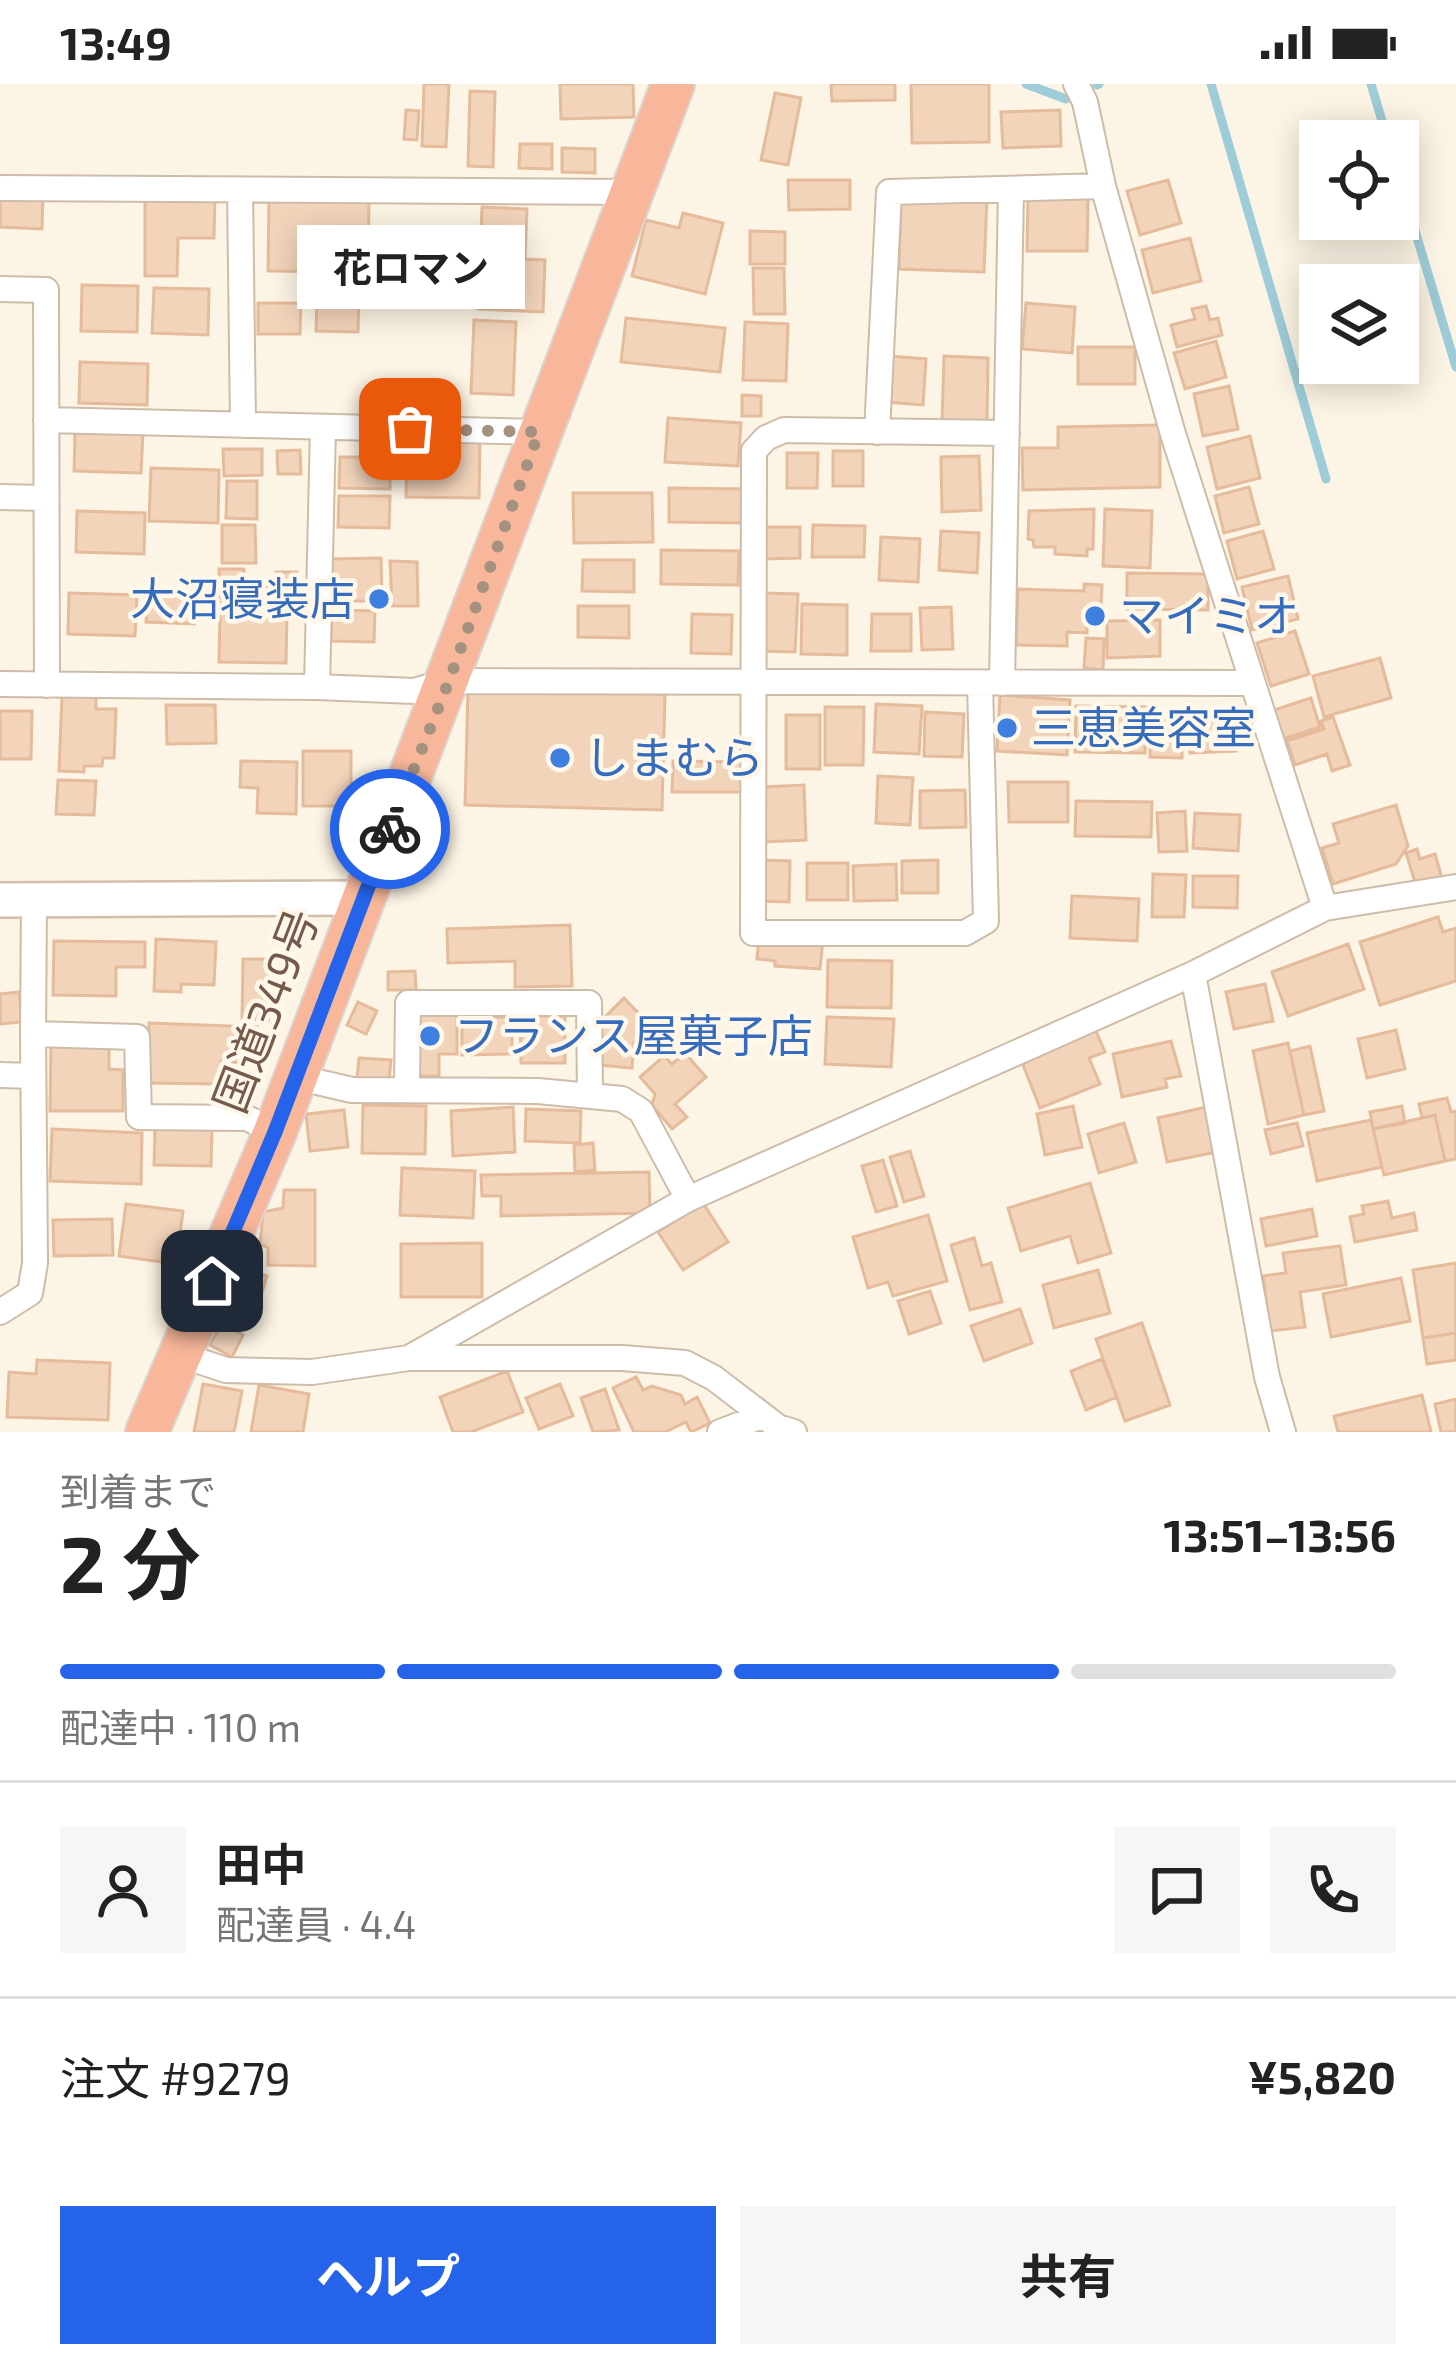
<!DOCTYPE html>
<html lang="ja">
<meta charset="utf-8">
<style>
body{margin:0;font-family:"Exo 2","Noto Sans JP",sans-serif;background:#f6f6f6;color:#222;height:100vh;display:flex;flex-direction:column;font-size:45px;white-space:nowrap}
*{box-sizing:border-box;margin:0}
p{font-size:39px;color:#767676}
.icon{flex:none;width:66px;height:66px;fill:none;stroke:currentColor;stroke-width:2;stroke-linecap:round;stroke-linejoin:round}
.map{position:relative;height:1348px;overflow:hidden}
.details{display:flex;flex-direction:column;background:#fff;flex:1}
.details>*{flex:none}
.controls{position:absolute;left:1299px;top:36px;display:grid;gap:24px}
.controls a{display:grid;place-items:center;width:120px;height:120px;border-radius:0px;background:#fff;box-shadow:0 6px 30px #0003;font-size:60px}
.pin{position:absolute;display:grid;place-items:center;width:102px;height:102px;color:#fff;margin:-51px;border-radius:24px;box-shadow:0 6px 18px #0006}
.courier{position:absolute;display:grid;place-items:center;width:120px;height:120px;margin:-60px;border:9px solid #2563eb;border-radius:50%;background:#fff;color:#222;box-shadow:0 3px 15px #0007}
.bubble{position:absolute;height:84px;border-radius:0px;background:#fff;box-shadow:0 6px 30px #0003;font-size:39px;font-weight:700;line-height:84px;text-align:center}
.overview em{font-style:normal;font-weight:700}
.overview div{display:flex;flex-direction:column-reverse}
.overview{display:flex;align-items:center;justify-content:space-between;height:204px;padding:0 60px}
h1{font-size:78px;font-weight:700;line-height:90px}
.bar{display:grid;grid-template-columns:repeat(4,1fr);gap:18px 12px;align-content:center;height:144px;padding:0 60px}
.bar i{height:15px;border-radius:9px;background:#e0e0e0}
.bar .active{background:#2563eb}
.bar p{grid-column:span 4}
.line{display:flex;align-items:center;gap:30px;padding:0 60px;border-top:3px solid #e0e0e0}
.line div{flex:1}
.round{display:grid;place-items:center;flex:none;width:126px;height:126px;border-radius:0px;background:#f6f6f6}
.cta{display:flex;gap:24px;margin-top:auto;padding:24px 60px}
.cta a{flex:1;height:138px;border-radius:0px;background:#2563eb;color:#fff;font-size:48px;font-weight:700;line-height:138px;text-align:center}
.cta a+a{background:#f6f6f6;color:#222}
.status{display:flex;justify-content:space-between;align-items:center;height:84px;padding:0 60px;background:#fff;direction:ltr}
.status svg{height:33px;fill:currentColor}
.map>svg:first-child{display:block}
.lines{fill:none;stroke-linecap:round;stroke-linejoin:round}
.stream{stroke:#9eccd8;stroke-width:9}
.building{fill:#f2d4bb;stroke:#e5bb9b;stroke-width:3}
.street-casing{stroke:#cebcaa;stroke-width:28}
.secondary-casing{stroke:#d3beaa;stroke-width:38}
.highway-casing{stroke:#dbd4d0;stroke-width:46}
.street{stroke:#fff;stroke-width:24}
.secondary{stroke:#fff;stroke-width:33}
.highway{stroke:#f8b79a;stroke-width:42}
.done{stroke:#a4917f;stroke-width:12;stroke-dasharray:0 21.6}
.route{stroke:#2563eb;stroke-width:15}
.shop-dot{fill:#3f7fe0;stroke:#fff8ea;stroke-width:4.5}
.labels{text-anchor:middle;stroke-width:9;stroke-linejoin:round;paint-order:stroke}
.shop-label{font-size:45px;fill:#366cbe;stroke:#fff8ea;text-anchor:start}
.street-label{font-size:45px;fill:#755b49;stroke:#fff8ea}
</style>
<div class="status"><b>13:49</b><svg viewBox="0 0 49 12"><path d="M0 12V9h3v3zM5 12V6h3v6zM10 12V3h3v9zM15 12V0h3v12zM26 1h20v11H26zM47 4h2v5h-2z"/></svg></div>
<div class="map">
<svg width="1456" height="1348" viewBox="0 0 1456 1348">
<rect width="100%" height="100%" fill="#fcf4e4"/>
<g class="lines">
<path class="stream" d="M1026 0 1066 15
M1211 0 1326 395
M1371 0 1388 57
M1097 1 1099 0
M1398 90 1456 283"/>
</g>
<path class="building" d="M424 0H449L446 63 422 62Z
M560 0H633L634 33 561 35Z
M831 0H895V16L832 17Z
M911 0H989V58L912 59Z
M470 7 495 8 493 83 468 82Z
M775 9 801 14 788 81 761 76Z
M406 26 419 27 417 56 404 55Z
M1060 26 1061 62 1003 64 1001 28Z
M520 60H552V85L519 84Z
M562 64 595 65V89L562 88Z
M788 96H850V125L789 126Z
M1168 96 1181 139 1140 151 1127 107Z
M0 105 43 107 42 145 0 143Z
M901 110 987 113 984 188 899 185Z
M145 111H215L214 154H178L177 192H145Z
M269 113H369L368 188 268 187Z
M1028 113 1088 114 1087 167H1027Z
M482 123 527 125 525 175 545 176 543 228 478 225Z
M683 129 723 139 705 210 632 192 646 136 679 144Z
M750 147 785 148V180H750Z
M1190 154 1201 197 1153 209 1142 166Z
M400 170 461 173 458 216 397 212Z
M753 184H784L785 230H754Z
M82 201 138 202 137 248 81 247Z
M154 204 209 205 208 251 152 249Z
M317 216H359L358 248 316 247Z
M258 219H301L300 250H258Z
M1026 219 1075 223 1072 269 1022 265Z
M1206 222 1210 236 1218 234 1222 251 1177 263 1171 241 1195 235 1192 225Z
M626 234 725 244 720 288 621 278Z
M474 236 516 238 513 311 471 309Z
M745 238 788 240 786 297 743 296Z
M1216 257 1226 293 1185 305 1174 269Z
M1078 263H1135V300H1078Z
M889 272 926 275 923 321 886 318Z
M944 272 988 274 987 338 942 337Z
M80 278 148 280 147 321 79 319Z
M1229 302 1238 345 1203 352 1194 310Z
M742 311 761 312V332H742Z
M668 334 741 339 738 382 665 378Z
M1160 341V403L1023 406 1022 364H1058V343Z
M75 347 143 348 141 389 74 387Z
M407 351 480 352 479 414 406 413Z
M1250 352 1260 394 1217 405 1207 363Z
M223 365H262V391L224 392Z
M300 366 301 390H278L277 367Z
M833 367H863V402H833Z
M787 369H818L817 404H787Z
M979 372 981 426 942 428 941 373Z
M340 373H390V405L339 404Z
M151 384 219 386 218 439 149 437Z
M227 397H257V435L226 434Z
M1249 403 1259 440 1224 449 1215 412Z
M669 404 748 405 747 439 669 438Z
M573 409H652L653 458 574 459Z
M339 412H390L389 444 338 443Z
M1094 425 1093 465H1087V472L1055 470V463H1034L1033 456 1028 455 1029 427Z
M1105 425 1152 427 1150 484 1103 482Z
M77 427 145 429 144 470 76 468Z
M222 441H255L256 479H222Z
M813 441 865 442 864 473H812Z
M759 443H800V474L760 475Z
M941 447 979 449 977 489 939 486Z
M1263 447 1274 485 1237 495 1227 457Z
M881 453 920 455 918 498 879 496Z
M661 466 739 467 738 501 661 500Z
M381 474 382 517H330V475Z
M583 476H634V508L582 507Z
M390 477 417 478 418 522H392Z
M219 485H244V499L267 500V520L219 521Z
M276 488H297V520H275Z
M1127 489 1208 490V526L1127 525Z
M1288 492 1298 535 1252 546 1242 503Z
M1084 500 1102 501 1101 522H1087V549L1067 548V562L1016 561 1018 505 1084 507Z
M69 509 137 511 135 552 68 550Z
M148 509 196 511 194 540 146 538Z
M763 509 798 510 795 568 761 567Z
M802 520 847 521V571L801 570Z
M578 522H629V554L578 553Z
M951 523 953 565 922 566 920 524Z
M332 526 375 527 374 558 331 557Z
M220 530 287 531 286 579 219 578Z
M692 530 732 531 731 570 691 569Z
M872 530H911V567H871Z
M1160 536V572L1107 574V537Z
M1295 547 1309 590 1271 602 1257 559Z
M1086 554 1104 555 1103 586 1084 584Z
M1380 574 1391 614 1324 633 1313 592Z
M468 605 665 610 662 726 465 721Z
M1000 611 1070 616 1067 671 997 667Z
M62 612H96V625H116L114 674H103L102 682H84V688L59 687Z
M1311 614 1320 643 1280 656 1271 627Z
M876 620 922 622 919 670 874 668Z
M166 621H215L216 659 167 660Z
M1076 622 1146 623 1145 669 1075 668Z
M825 623H864L863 681H825Z
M0 627H32L31 675H0Z
M925 628 964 630 962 673 924 672Z
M786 631H820V685H786Z
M1150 631H1182V674L1150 673Z
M1234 632 1236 667 1190 669 1188 634Z
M1333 633 1350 681 1332 687 1327 670 1295 681 1287 657 1324 645 1321 637Z
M303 667H351V722H303Z
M241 677 297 678 296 730 257 729 258 704 240 703Z
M673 677 743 678V708H672Z
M878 692 913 694 910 741 876 739Z
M58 696 96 697 94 731 56 730Z
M1008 698H1068V738H1009Z
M804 701 806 756 763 758 761 703Z
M965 706 966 743 920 744V707Z
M1076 717 1152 718 1151 753 1075 752Z
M1396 721 1408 762 1396 780 1333 800 1322 764 1339 759 1333 740Z
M1185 727 1187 767 1159 768 1157 729Z
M1195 729 1240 731 1238 767 1193 764Z
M1417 765 1420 775 1435 770 1443 798 1417 805 1406 769Z
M759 776 790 777 789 818 758 817Z
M938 776V809H902V777Z
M807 779H848V816H807Z
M896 780 897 816 854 817 853 782Z
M1153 790 1186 791 1184 833H1152Z
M1193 792H1238L1237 824 1193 823Z
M1072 812 1139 815 1137 857 1070 854Z
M1438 833 1443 848 1456 844V897L1380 921 1360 858Z
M570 841 572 902 515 903V877L448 879 447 845Z
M759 852 823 856 820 885 775 882V877L757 875Z
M156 855 216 858 214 901 181 900V908L154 907Z
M54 857 145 858V883H116V912L53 911Z
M1348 860 1364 905 1288 932 1272 888Z
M243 875H270L268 936 242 935Z
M828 876 892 877 891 924 827 923Z
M415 887 416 906H388V888Z
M1265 900 1273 937 1234 945 1226 908Z
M19 908 22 938 0 940V910Z
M624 914 651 942 634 958 632 984 598 981 602 936Z
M358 918 377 927 366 950 347 941Z
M413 928H457V970H439V992H413Z
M520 932H565V979H521Z
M512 933V970L462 971V934Z
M827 933 894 935 891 983 825 980Z
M149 939 257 943 256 979 221 978 220 1000 147 999Z
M1094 943 1105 968 1089 974 1100 1000 1040 1024 1020 973Z
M1396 946 1405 985 1367 994 1358 955Z
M1171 957 1181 992 1165 995 1167 1003 1122 1013 1113 970Z
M51 958 109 959V985L123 986V1027H50Z
M1288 959 1304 1031 1268 1040 1253 967Z
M1310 962 1324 1027 1304 1031 1290 967Z
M685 969 706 993 675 1020 687 1033 672 1045 652 1021 655 1010 640 993 664 972 672 980Z
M359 974 391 976 389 996 357 994Z
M1447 1014 1451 1028 1456 1027V1075L1445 1077 1435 1031 1422 1034 1419 1020Z
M363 1021 426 1022 425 1070 362 1069Z
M1073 1022 1082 1063 1045 1071 1037 1030Z
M1402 1022 1405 1039 1373 1045 1370 1028Z
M513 1023 515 1068 453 1072 451 1027Z
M1206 1023 1216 1068 1167 1078 1158 1034Z
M526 1025 581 1027 580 1059 525 1057Z
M344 1026 348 1063 310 1067 306 1030Z
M1435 1031 1445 1077 1384 1091 1373 1045Z
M1371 1036 1382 1083 1317 1097 1307 1049Z
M1124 1039 1136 1078 1099 1089 1088 1050Z
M1297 1039 1303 1062 1271 1070 1265 1046Z
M155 1043 212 1044 211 1082 154 1081Z
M52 1045 142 1049 141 1100 50 1097Z
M593 1059 595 1086 575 1088 574 1061Z
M910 1067 924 1112 904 1118 890 1073Z
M883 1076 897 1122 876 1128 862 1082Z
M402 1084 475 1087 473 1134 400 1131Z
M649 1088 650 1129 501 1132V1112H482L481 1091Z
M1090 1099 1111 1169 1078 1179 1070 1152 1021 1167 1008 1124Z
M284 1106H315V1182L268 1181V1164L260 1160 263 1128 283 1124Z
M1388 1117 1392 1134 1414 1129 1417 1146 1355 1158 1350 1133 1364 1130 1362 1122Z
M703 1119 728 1158 683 1186 658 1148Z
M126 1120 183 1127 176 1180 119 1172Z
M1312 1125 1317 1152 1266 1162 1261 1135Z
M928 1131 947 1197 893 1212 888 1198 868 1204 853 1153Z
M112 1135 113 1171 54 1172 53 1136Z
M974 1154 982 1182 991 1179 1002 1218 970 1226 951 1161Z
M482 1159V1213H401V1160Z
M1340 1162 1346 1201 1300 1208 1305 1243 1270 1247 1263 1192 1286 1189 1283 1169Z
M1456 1179V1249L1423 1254 1413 1186Z
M245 1185 267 1192 256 1228 234 1221Z
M1098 1186 1110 1229 1054 1244 1043 1201Z
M1401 1194 1410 1237 1331 1253 1323 1210Z
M930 1207 941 1239 909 1250 898 1217Z
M1020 1225 1032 1259 984 1277 971 1242Z
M222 1239 243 1251 232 1273 210 1261Z
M1142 1239 1170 1321 1125 1337 1096 1255Z
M1456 1249V1276L1427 1280 1423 1254Z
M1102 1275 1117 1313 1086 1326 1071 1287Z
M37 1276 110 1279 108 1336 7 1333 9 1288 36 1290Z
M507 1287 523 1328 471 1348H453L440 1313Z
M636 1293 643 1306 652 1302 681 1311 685 1320 697 1313 710 1339 691 1348 686 1338 665 1348H634L613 1304Z
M203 1300 242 1307 234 1348H194Z
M560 1300 573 1332 539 1345 526 1314Z
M259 1301 309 1310 303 1348H251Z
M605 1305 619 1346 593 1348 581 1314Z
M1422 1311 1431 1348H1338L1334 1332Z
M1456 1315V1348H1441L1435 1320Z"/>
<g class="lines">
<g class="street-casing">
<path id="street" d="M1076 0 1085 18 1103 102 1173 350 1325 824
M0 104 634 108
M240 106 243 341
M0 205 46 206 47 601
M46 336 539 348
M877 348 889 108 1103 102
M0 413 46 414
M980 599 986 837 965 849H753L754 367 766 354 784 346 1007 349
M1002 599 1011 105
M0 600 317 603 323 343
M317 603 414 607 449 597 1250 599
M1193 890 1267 1293 1283 1348
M33 950 34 816
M0 991 33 992
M296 993 352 1006 538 1007 622 1015 641 1027 688 1115
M407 1004 408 919H589L590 1010
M0 1228 30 1209 35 1179 33 950 137 953 139 1033 247 1034 275 1048
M181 1271 226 1286 312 1288 409 1274H622L685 1279 714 1294 778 1343 794 1348
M409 1274 688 1115 1193 890 1325 824 1456 803
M720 1348 762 1332"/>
</g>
<g class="secondary-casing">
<path id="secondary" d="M0 816 363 814"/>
</g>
<g class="highway-casing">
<path id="highway" d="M147 1348 275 1048 673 0"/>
</g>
<use href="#street" class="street"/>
<use href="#secondary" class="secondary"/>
<use href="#highway" class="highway"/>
</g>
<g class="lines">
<path class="done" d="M390 745 449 597 539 348 410 345"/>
<path class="route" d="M212 1197 275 1048 390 745"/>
</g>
<g class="shop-dot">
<circle cx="379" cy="515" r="12"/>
<circle cx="1095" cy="532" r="12"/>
<circle cx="1007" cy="644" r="12"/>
<circle cx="560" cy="674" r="12"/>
<circle cx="430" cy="952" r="12"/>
</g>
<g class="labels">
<g class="shop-label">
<text x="355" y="531" text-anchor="end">大沼寝装店</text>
<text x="1119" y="548">マイミオ</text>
<text x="1031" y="660">三恵美容室</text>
<text x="584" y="690">しまむら</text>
<text x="454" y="968">フランス屋菓子店</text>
</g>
<g class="street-label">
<text transform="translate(266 927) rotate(-69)" y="16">国道349号</text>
</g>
</g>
</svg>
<div class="controls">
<a><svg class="icon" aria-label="locate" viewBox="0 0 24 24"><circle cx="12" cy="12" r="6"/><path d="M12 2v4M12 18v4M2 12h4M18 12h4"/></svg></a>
<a><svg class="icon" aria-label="layers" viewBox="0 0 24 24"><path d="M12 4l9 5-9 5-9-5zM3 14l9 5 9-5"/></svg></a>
</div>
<div class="pin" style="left:410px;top:345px;background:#ea580c"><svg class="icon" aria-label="bag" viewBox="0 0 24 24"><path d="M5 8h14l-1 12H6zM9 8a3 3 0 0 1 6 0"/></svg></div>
<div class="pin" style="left:212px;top:1197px;background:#1f2937"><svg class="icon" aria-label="home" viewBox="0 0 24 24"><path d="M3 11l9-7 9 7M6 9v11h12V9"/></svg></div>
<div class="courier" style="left:390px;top:745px"><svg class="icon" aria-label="bike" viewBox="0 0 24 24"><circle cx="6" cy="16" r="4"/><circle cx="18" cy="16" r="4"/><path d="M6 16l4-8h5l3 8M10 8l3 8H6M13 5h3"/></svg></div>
<div class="bubble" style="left:297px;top:141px;width:228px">花ロマン</div>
</div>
<section class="details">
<div class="overview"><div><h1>2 分</h1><p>到着まで</p></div><em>13:51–13:56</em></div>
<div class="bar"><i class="active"></i><i class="active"></i><i class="active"></i><i></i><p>配達中 · 110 m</p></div>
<div class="line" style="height:216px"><a class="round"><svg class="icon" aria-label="person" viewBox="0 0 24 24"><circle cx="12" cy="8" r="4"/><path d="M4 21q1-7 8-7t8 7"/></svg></a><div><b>田中</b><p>配達員 · 4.4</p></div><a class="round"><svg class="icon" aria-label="chat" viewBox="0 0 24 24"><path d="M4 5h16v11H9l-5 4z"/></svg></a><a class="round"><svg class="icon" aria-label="phone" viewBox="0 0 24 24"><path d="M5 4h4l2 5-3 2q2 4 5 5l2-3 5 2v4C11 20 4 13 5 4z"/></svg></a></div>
<div class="line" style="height:156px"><div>注文 #9279</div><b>¥5,820</b></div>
<div class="cta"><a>ヘルプ</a><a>共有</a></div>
</section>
